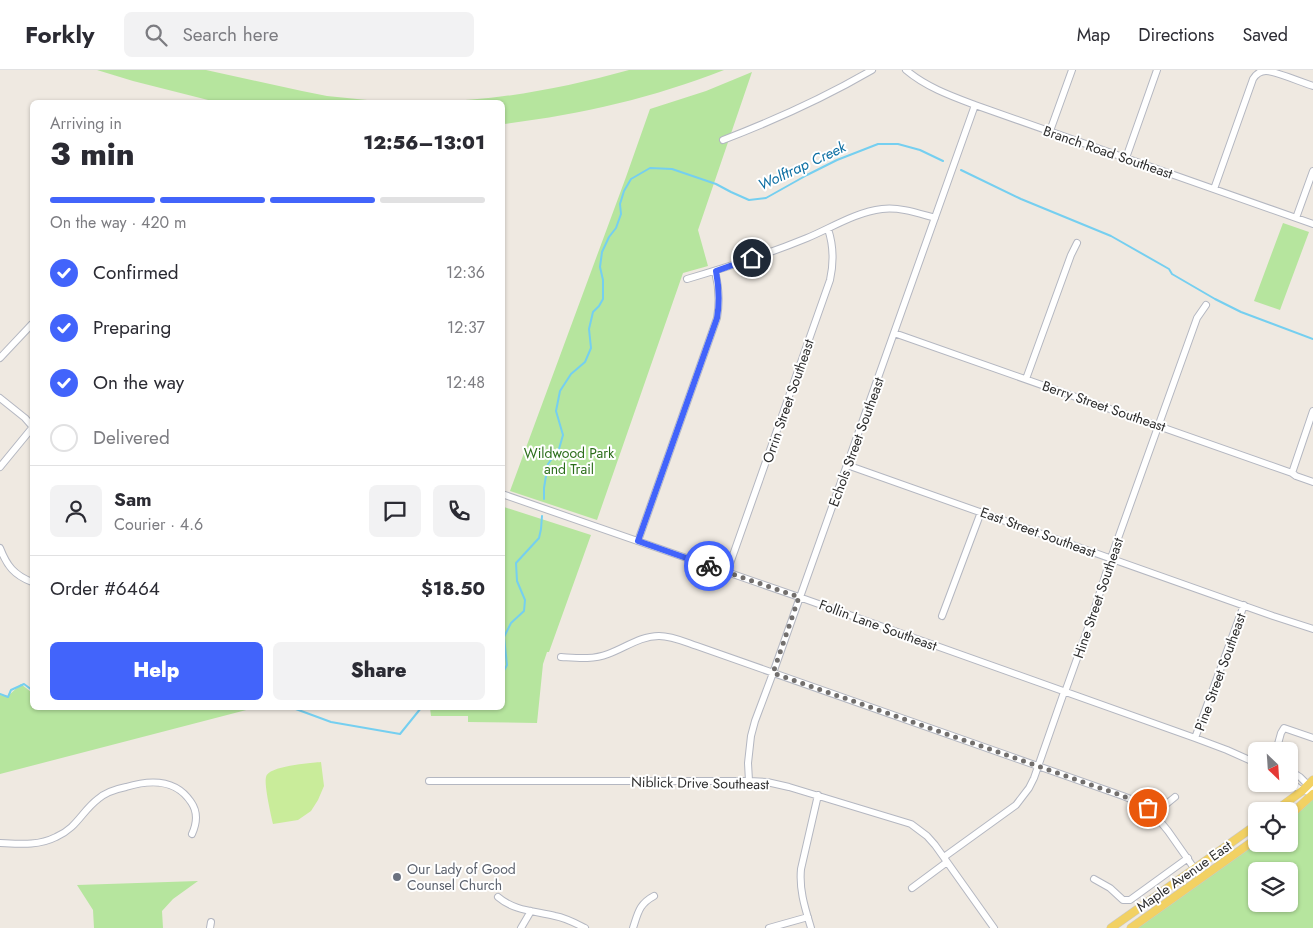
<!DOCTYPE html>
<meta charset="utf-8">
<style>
body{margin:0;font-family:Jost,sans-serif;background:#f2f2f3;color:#2b2b33;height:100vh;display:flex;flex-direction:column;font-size:19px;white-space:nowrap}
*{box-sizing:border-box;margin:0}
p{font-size:16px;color:#7c7c81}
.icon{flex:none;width:28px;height:28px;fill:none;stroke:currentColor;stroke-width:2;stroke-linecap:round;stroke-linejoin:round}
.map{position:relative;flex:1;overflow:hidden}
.panel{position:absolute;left:30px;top:30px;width:475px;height:610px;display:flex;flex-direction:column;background:#fff;border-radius:8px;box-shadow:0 1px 4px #0004}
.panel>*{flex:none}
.needle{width:32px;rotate:155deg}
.tools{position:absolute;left:1248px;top:672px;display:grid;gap:10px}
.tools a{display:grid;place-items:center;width:50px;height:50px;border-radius:8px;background:#fff;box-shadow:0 1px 4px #0004;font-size:25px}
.pin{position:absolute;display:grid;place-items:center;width:42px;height:42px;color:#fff;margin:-21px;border:2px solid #fff;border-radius:50%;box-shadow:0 1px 5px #0007}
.courier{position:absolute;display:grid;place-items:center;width:50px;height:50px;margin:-25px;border:4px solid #4264fb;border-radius:50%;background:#fff;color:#222;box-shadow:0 1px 6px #0007}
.headline em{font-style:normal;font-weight:800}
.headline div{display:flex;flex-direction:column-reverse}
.headline{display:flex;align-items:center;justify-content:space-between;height:85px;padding:0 20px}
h1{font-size:32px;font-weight:800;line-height:38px}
.bar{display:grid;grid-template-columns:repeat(4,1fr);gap:8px 5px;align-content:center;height:60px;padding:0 20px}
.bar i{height:6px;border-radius:4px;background:#e1e1e2}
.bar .on{background:#4264fb}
.bar p{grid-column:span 4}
.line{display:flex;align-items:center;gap:12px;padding:0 20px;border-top:1px solid #e1e1e2}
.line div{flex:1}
.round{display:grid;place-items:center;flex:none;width:52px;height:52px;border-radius:8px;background:#f2f2f3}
ol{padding:0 20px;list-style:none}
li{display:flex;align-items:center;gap:15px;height:55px}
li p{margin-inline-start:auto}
li .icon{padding:5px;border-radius:50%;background:#4264fb;color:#fff;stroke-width:4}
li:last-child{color:#7c7c81}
li i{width:28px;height:28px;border:2px solid #e1e1e2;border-radius:50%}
.action{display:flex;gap:10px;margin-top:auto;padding:10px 20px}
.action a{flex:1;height:58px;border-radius:8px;background:#4264fb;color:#fff;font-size:20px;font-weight:800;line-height:58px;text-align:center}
.action a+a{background:#f2f2f3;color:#2b2b33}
header{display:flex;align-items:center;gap:30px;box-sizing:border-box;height:70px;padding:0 25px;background:#fff;border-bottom:1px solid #e1e1e2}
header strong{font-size:24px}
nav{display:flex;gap:28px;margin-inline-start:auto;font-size:18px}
.search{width:350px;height:45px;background:#f2f2f3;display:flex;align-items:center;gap:12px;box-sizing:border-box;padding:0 18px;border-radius:8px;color:#7c7c81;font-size:19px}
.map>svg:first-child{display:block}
.green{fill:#b6e59e;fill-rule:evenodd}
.pitch{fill:#c9ec9a}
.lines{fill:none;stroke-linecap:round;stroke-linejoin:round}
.stream{stroke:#75cff0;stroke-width:2}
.minor-casing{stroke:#b4b7c1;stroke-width:8}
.major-casing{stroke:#c9c9c9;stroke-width:9}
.minor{stroke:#fff;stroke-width:6}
.major{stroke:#f2d163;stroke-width:8}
.done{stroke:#726f6d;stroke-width:5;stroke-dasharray:0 9}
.route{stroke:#4264fb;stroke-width:6}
.worship-dot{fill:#6b7280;stroke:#fff;stroke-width:2}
.labels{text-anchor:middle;stroke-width:4;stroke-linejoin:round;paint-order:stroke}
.street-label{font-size:14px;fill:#2e2e2e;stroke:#fff}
.park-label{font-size:14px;fill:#2c6e1b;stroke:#fff}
.worship-label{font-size:14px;fill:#5b616d;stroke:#fff;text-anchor:start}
.water-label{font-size:15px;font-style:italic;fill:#0d6fa3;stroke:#fff}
</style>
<header>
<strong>Forkly</strong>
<div class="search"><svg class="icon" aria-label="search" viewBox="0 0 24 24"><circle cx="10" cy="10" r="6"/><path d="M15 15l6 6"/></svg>Search here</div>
<nav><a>Map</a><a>Directions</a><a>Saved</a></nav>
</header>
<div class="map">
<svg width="1313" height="858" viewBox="0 0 1313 858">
<rect width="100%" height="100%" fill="#efe9e1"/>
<path class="green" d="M97 0H206L302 21 327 26 377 31 403 32H216L133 11Z
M629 0H724C653 28 578 45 503 54L502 32H433C500 30 564 18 629 0Z
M752 2 698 160 708 196 683 203 597 450 510 421 626 107 650 39 706 21Z
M1283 153 1309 162 1280 240 1254 231Z
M504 437 591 465 549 582H547L543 594 537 653 468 652V646H431L430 638H502V443Z
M21 614 31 622H32V638H254L0 704V625L8 626Z
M1313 724V858H1132L1256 769V774H1289V745ZM1256 801H1289V834H1256Z
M198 811 173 829 162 841 163 858H94L93 840 77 815Z"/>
<path class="pitch" d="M321 692 324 716 318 730 311 741 298 750 273 754C271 745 264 715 266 707 268 696 310 693 321 692Z"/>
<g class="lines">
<path class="stream" d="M961 100 1021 129 1111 166 1169 199 1172 204 1215 229 1241 242 1313 269
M544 429V418L548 394 559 379 563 365 556 341 560 321 571 304 585 292 591 278 589 259 593 242 599 236 603 229V210L600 197 602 182 609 167 616 158 621 144 620 134 624 121 631 109 650 98 672 99 716 114 731 122 749 130 766 128 807 105 837 90 878 74H898L920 80 943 91
M502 604 507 595 504 567 511 553 524 541 525 530 517 511 516 493 539 468 541 459 542 446
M0 624 8 627 11 620 24 614 32 620
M293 638 331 652 400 664 421 638"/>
<g class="minor-casing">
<path id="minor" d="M906 0C926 17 951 26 975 35L1313 154
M1050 61 1072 0
M723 70C775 50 824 28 872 0
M1126 88 1157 0
M1214 119 1253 9C1256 4 1260 1 1266 1 1275 1 1303 13 1313 16
M1296 148 1313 101
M687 209C728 197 768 184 807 168 831 158 856 142 882 139 901 137 917 143 935 148
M894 263 1292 403 1296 406 1313 412
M0 288 32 254
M1026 309 1071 185 1077 173
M0 328 25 348 32 356
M847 395 1273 546 1313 559
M0 397 32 358
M1292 403 1313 341
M502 424 799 527 1195 668 1227 680 1256 693
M638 471 717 248C720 231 719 217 715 201
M0 478C7 496 14 505 32 512
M727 502 830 210C834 192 834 177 828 159
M942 546 981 442
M561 587C577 588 592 590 608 584 625 578 640 566 659 566 672 566 685 572 697 576L1123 726 1138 732 1154 744 1168 761 1201 808
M1195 668 1244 535
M1276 681 1281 663 1284 658 1313 668
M1289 700 1300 707 1313 720
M429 711H749L767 712 789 717 911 754 927 766 935 775 994 858
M749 711 748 693 751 666 755 651 773 603 975 35
M1289 711 1302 721 1313 722
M1154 744 1175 727
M0 773C20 774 38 776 56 767 77 758 82 741 98 729 106 722 116 719 126 717 149 710 175 708 191 732 198 742 197 753 192 764
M944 787 1016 735 1029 718 1034 708 1063 625 1065 622 1093 544 1111 488 1197 248 1206 235
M1094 809 1110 818 1123 830H1130L1188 788
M912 818 947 792
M498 827C514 841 535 841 555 846 566 848 575 853 585 858
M210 858 211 852
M521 858 531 841
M633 858C638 843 639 834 654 826
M769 858 808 847
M811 858C805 838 799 820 801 799L818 725"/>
</g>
<g class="major-casing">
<path id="major" d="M1275 741 1302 721 1313 710
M1289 746 1313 724
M1111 858 1256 755
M1131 858 1256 769"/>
</g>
<use href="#minor" class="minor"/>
<use href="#major" class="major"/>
</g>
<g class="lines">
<path class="done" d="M709 496 799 527 773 603 1123 726 1148 738"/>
<path class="route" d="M709 496 638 471 717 248C720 231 719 217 716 201L752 188"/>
</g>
<circle class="worship-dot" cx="397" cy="807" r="5"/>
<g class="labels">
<g class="street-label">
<text transform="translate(1108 82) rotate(19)" y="5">Branch Road Southeast</text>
<text transform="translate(788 331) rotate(-71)" y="5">Orrin Street Southeast</text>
<text transform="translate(1104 336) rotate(19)" y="5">Berry Street Southeast</text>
<text transform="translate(856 372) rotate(-70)" y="5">Echols Street Southeast</text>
<text transform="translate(1038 462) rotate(20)" y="5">East Street Southeast</text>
<text transform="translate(1098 528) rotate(-71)" y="5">Hine Street Southeast</text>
<text transform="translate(878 555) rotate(20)" y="5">Follin Lane Southeast</text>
<text transform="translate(1220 602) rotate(-70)" y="5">Pine Street Southeast</text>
<text transform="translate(700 713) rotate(1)" y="5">Niblick Drive Southeast</text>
<text transform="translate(1184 806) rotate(-35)" y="5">Maple Avenue East</text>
</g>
<g class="park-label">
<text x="569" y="388">Wildwood Park<tspan x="569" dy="16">and Trail</tspan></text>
</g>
<g class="worship-label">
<text x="407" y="804">Our Lady of Good<tspan x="407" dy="16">Counsel Church</tspan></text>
</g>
<g class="water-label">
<text transform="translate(802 96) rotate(-25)" y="5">Wolftrap Creek</text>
</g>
</g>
</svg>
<div class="tools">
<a><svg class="needle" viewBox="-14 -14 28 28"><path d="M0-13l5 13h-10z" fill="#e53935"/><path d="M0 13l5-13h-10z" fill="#7c7c81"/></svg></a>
<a><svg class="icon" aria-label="locate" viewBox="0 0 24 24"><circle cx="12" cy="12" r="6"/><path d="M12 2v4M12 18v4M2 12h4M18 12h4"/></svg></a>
<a><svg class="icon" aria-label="layers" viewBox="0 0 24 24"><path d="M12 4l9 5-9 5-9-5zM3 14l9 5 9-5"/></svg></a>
</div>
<div class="pin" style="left:1148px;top:738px;background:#ea580c"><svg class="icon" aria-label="bag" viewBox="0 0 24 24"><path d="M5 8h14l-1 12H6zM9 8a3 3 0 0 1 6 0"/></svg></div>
<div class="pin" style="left:752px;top:188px;background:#1f2937"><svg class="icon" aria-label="home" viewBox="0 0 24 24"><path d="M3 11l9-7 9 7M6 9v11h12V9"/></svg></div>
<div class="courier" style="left:709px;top:496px"><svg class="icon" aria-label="bike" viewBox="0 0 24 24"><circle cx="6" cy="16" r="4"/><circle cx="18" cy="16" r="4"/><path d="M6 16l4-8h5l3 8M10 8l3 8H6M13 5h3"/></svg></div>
<section class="panel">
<div class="headline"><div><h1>3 min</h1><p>Arriving in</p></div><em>12:56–13:01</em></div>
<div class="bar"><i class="on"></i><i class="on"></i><i class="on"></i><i></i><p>On the way · 420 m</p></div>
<ol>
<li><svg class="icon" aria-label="check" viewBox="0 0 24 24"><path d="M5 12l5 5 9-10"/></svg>Confirmed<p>12:36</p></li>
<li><svg class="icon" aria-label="check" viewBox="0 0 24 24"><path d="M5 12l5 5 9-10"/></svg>Preparing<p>12:37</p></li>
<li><svg class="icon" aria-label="check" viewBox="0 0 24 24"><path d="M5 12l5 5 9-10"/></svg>On the way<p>12:48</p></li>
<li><i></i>Delivered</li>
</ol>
<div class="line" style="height:90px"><a class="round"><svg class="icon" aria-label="person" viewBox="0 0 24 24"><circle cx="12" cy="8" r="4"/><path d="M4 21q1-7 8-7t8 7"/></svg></a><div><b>Sam</b><p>Courier · 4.6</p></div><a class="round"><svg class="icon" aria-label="chat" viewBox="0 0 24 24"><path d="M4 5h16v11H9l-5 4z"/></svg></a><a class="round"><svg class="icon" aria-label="phone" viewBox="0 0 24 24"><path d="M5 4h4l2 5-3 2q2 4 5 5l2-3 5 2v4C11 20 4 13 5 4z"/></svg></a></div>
<div class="line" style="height:65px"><div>Order #6464</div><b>$18.50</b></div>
<div class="action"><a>Help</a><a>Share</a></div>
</section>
</div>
